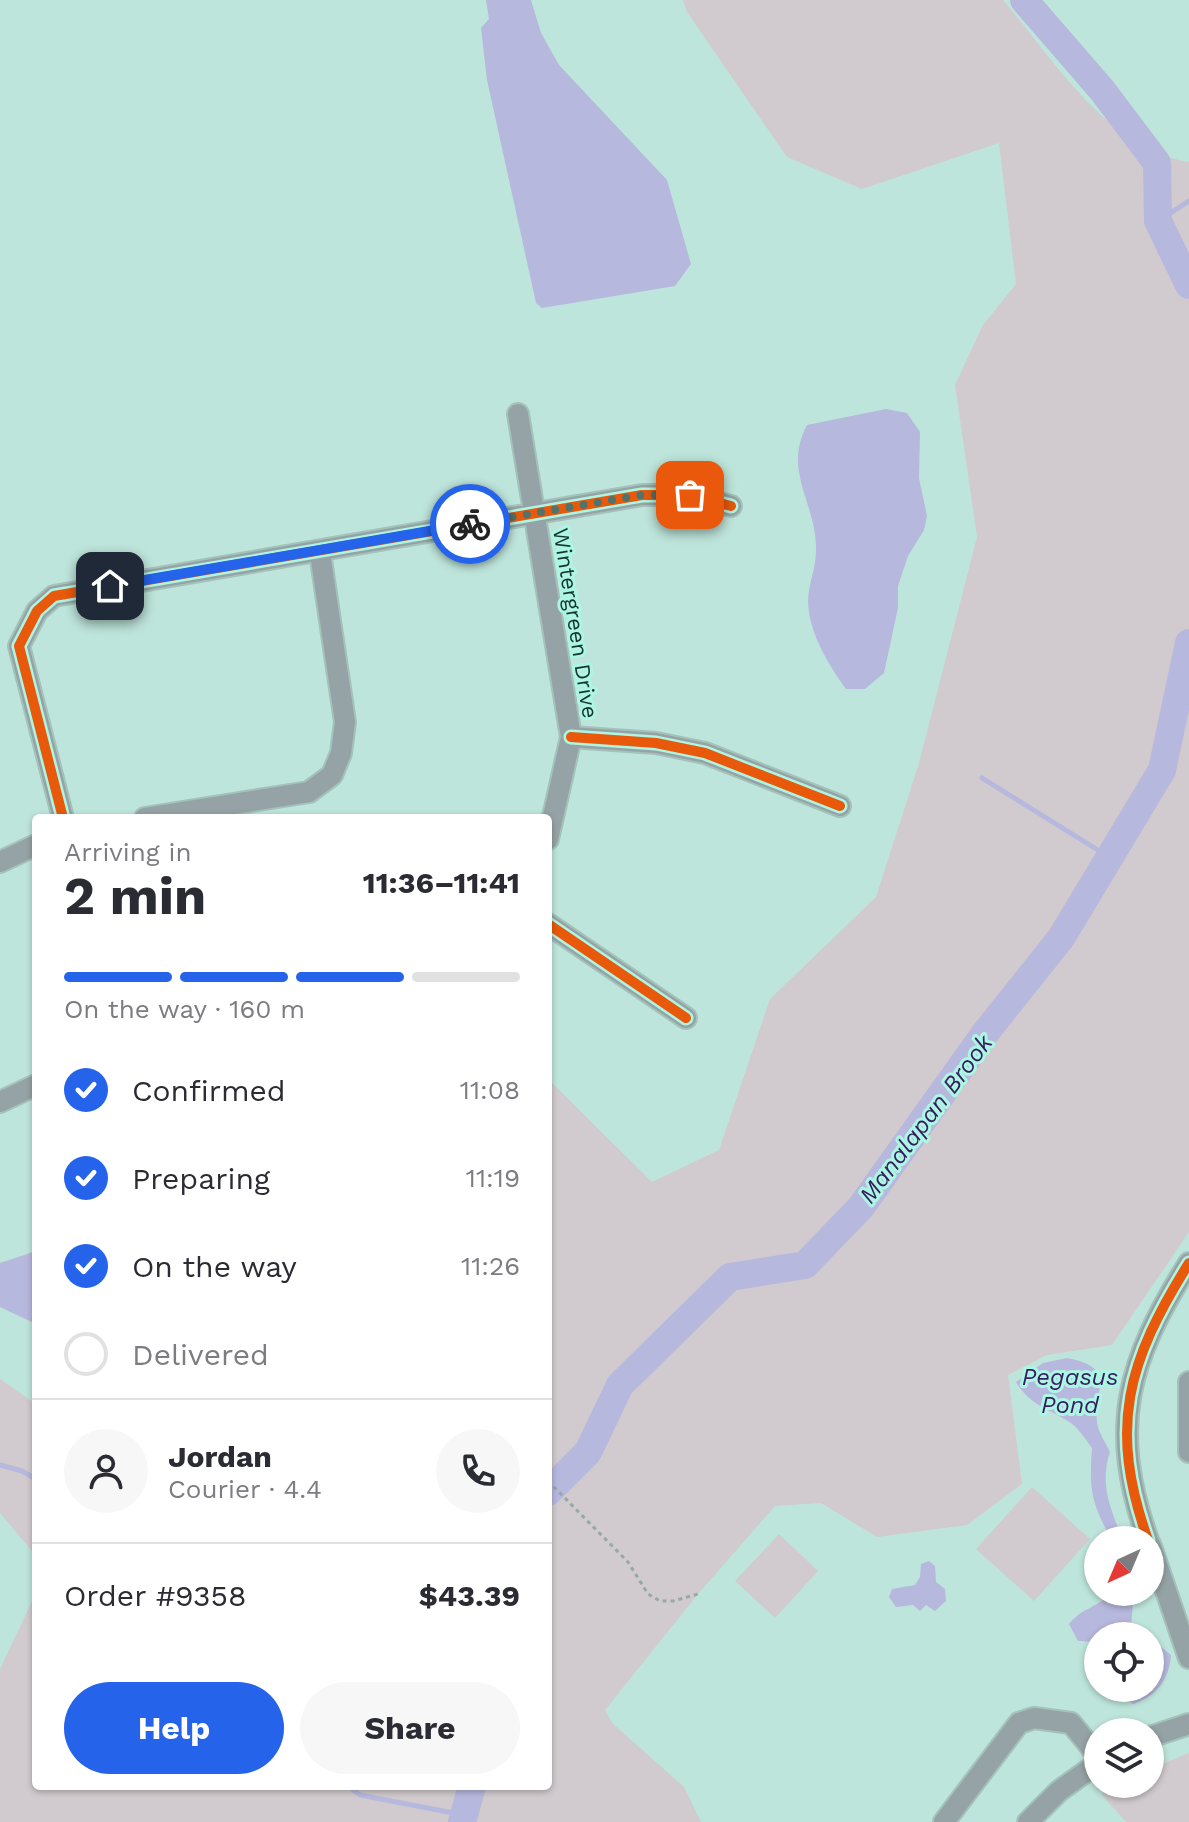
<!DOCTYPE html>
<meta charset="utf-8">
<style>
body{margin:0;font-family:"Work Sans",sans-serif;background:#f7f7f7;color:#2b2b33;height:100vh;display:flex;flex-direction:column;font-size:30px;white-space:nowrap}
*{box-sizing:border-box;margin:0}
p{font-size:26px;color:#7c7c81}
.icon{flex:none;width:44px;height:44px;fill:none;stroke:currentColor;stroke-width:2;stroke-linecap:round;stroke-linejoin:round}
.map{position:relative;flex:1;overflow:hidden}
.panel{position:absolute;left:32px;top:814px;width:520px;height:976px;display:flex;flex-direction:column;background:#fff;border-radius:8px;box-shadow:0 2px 6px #0004}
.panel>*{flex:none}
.needle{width:52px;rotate:224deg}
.fabs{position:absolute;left:1084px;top:1526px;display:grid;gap:16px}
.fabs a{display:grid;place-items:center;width:80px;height:80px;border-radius:50%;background:#fff;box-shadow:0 2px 6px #0004;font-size:40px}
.pin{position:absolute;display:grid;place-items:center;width:68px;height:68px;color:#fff;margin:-34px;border-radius:16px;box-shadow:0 4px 12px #0006}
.courier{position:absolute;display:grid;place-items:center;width:80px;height:80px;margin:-40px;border:6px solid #2563eb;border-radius:50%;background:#fff;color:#222;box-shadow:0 2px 10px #0007}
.summary em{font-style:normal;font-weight:700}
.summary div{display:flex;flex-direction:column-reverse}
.summary{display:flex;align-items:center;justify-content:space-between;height:136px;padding:0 32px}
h1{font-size:52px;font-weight:700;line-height:60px}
.bar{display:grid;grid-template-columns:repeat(4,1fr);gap:12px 8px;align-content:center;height:96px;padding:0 32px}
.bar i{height:10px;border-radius:6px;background:#e1e1e2}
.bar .selected{background:#2563eb}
.bar p{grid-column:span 4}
.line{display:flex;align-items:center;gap:20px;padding:0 32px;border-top:2px solid #e1e1e2}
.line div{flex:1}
.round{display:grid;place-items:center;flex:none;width:84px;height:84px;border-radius:42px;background:#f7f7f7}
ol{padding:0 32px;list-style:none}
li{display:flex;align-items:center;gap:24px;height:88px}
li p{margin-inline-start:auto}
li .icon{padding:8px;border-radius:50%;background:#2563eb;color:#fff;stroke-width:4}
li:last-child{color:#7c7c81}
li i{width:44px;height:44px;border:4px solid #e1e1e2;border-radius:50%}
.cta{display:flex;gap:16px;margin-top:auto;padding:16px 32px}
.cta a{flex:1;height:92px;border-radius:48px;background:#2563eb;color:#fff;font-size:32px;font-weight:700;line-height:92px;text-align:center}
.cta a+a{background:#f7f7f7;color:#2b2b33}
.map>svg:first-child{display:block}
.green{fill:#d1cace}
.water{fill:#b7b8dd}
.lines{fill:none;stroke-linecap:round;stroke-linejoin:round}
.stream{stroke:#b7b8dd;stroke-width:5}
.river{stroke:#b7b8dd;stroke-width:28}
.minor-casing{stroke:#a3c2ba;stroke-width:24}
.path{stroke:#95a9a7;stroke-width:3;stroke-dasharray:4 4;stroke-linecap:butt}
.minor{stroke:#96a3a6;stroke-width:20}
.cycleway-casing{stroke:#adf6e3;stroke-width:15}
.cycleway{stroke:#e8590c;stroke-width:10}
.done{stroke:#51736b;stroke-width:8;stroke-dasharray:0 14.4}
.route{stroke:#2563eb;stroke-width:10}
.labels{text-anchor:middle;stroke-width:6;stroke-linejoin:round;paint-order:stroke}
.street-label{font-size:22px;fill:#17352e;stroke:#adf6e3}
.water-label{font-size:24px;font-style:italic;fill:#361d5f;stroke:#adf6e3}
</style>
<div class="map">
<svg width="1189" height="1822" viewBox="0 0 1189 1822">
<rect width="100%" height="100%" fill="#bee5db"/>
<path class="green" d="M683 0H1003C1053 59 1108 150 1189 162V1232L1112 1345 1047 1355 1008 1375 1022 1484 967 1525 877 1537 821 1503 775 1506 698 1594 605 1710 612 1723 684 1787 701 1822H0V1669L36 1593V1786H548V1079L652 1182 719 1150 770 999 876 897 919 763 977 537 955 385 983 325 1016 284 999 143 862 189 787 157 687 12Z
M0 1379 36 1404V1556L0 1513Z
M1032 1487 1090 1539 1034 1601 976 1549Z
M779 1534 818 1571 775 1618 735 1581Z
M1189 1753V1822H1126L1101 1794 1120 1784H1150V1769Z"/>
<path class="water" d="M486 0H531L541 33 559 65 667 180 691 264 675 286 542 308 536 303 487 80 481 28 489 19Z
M886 409 907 413 920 432 919 478 927 516 924 530 908 556 898 586V608L884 673 865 689H846C830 667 813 639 809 612 805 589 816 572 816 551 817 503 782 472 807 425Z
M36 1251V1324L0 1307V1263Z
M1067 1358C1119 1368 1093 1390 1097 1422 1098 1432 1106 1443 1110 1452 1099 1484 1111 1510 1123 1540H1112C1091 1503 1089 1490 1092 1448 1086 1440 1079 1429 1071 1423 1050 1409 1030 1406 1016 1382L1043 1363Z
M929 1561 935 1566 936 1582 945 1589 946 1601 935 1611 926 1605 920 1611 913 1605 896 1607 889 1597 892 1589 915 1585 920 1577 921 1564Z
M1111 1592H1134L1131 1626 1139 1636H1098V1642L1078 1641 1069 1624C1081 1608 1100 1607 1111 1592Z
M1150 1638 1171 1655C1169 1680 1157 1696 1133 1704L1123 1697 1121 1688H1150Z"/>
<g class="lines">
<path class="stream" d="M1158 221 1189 201
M982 778 1109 857
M0 1465 22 1471 36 1479
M348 1786 360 1795 464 1815"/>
<path class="river" d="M1024 0 1102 90 1157 163 1158 221 1189 285
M548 1492 588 1452 620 1385 730 1277 805 1265 861 1207 986 1032 1061 938 1162 770 1189 643
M462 1822 472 1786"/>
<g class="minor-casing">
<path id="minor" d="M518 414 571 737 548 839
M571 737 656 743 705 753 840 806
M63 818 19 646 37 611 54 596 642 495H690L731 506
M145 818 309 792 332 775 341 753 345 722 320 553
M0 862 36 845
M548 924 686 1018
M0 1102 36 1085
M1189 1382V1452
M1148 1540C1108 1427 1127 1362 1189 1263
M1150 1544 1189 1658
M1150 1737 1189 1724
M944 1822 1019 1723 1034 1718 1071 1723 1098 1756
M1028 1822 1059 1791 1098 1763"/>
</g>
<path class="path" d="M548 1481 628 1562 648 1594 660 1601H673L698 1594"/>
<use href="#minor" class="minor"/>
<g class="cycleway-casing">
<path id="cycleway" d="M571 737 656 743 705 753 840 806
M63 818 19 646 37 611 54 596 642 495H690L731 506
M548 924 686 1018
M1148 1540C1108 1427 1127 1362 1189 1263"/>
</g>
<use href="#cycleway" class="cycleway"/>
</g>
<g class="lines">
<path class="done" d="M470 524 642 495H690"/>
<path class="route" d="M110 586 470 524"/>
</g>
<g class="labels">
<g class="street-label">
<text transform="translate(576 623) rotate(81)" y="8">Wintergreen Drive</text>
</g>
<g class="water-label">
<text transform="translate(926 1119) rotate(-53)" y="8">Manalapan Brook</text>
<text x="1070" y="1385">Pegasus<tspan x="1070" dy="28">Pond</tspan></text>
</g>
</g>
</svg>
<div class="fabs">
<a><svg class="needle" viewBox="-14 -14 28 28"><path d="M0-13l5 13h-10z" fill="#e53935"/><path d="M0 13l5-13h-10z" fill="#7c7c81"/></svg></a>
<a><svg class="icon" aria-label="locate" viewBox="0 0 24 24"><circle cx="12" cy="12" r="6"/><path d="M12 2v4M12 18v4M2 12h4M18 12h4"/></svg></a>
<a><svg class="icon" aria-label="layers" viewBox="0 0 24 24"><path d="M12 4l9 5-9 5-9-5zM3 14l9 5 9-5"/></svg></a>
</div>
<div class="pin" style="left:690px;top:495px;background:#ea580c"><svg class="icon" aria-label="bag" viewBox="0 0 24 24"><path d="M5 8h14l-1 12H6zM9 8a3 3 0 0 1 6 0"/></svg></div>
<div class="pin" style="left:110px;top:586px;background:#1f2937"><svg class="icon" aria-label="home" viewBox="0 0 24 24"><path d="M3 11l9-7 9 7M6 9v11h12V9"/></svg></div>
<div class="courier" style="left:470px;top:524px"><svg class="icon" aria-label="bike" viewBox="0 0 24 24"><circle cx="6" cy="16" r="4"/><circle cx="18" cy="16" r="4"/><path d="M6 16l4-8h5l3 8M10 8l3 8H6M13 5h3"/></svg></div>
<section class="panel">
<div class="summary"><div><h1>2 min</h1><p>Arriving in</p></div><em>11:36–11:41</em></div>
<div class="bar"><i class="selected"></i><i class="selected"></i><i class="selected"></i><i></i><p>On the way · 160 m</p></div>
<ol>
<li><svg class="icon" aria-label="check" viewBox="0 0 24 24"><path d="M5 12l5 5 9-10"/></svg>Confirmed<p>11:08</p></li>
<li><svg class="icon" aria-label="check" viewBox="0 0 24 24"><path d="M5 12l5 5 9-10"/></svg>Preparing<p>11:19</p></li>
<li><svg class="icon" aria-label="check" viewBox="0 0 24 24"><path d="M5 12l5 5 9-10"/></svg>On the way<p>11:26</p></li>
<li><i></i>Delivered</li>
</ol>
<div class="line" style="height:144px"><a class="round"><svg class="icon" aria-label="person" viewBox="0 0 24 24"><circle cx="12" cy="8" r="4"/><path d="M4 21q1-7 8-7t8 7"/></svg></a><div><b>Jordan</b><p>Courier · 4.4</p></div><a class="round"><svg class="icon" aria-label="phone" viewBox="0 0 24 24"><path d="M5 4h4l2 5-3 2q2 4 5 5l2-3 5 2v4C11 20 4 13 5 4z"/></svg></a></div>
<div class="line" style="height:104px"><div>Order #9358</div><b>$43.39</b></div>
<div class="cta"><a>Help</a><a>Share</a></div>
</section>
</div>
